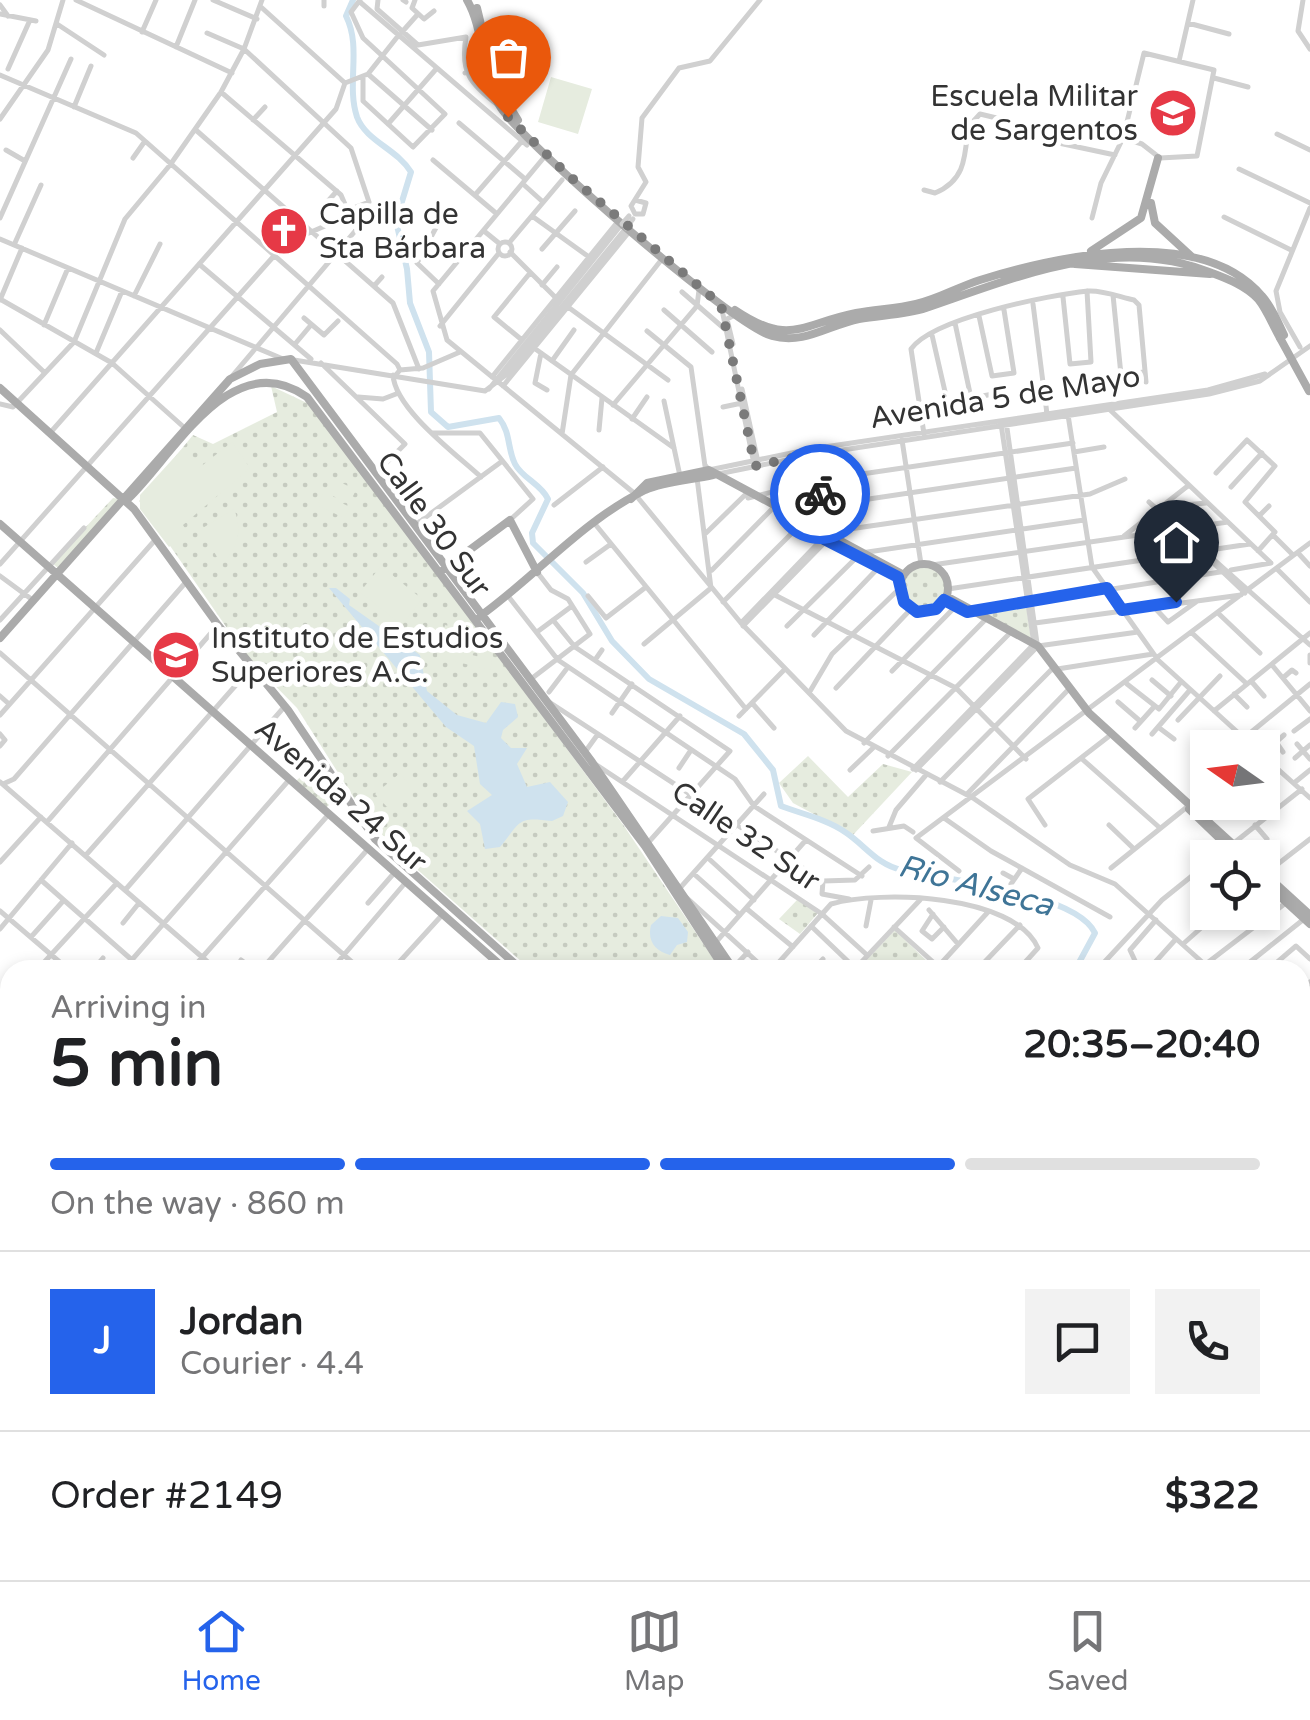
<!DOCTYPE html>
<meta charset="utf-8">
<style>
body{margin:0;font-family:"Varela Round",sans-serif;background:#f2f2f2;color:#202124;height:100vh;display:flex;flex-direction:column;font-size:38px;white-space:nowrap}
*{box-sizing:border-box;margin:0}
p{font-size:32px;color:#757577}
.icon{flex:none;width:55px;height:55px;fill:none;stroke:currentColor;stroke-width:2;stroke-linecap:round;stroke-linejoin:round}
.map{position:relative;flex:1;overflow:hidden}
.drawer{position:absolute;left:0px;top:960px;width:1310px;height:620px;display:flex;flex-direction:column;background:#fff;border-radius:30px 30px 0 0;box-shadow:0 5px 15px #0003}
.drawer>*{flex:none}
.needle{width:65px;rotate:284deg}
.tools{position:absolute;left:1190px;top:730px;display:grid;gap:20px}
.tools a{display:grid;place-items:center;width:90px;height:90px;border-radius:0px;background:#fff;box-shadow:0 5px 15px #0003;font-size:50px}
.pin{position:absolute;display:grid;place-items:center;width:85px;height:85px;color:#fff;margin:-102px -42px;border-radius:50% 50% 50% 0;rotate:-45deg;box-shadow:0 0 10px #0007}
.pin .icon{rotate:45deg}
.courier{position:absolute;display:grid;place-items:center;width:100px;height:100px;margin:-50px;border:8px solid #2563eb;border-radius:50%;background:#fff;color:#222;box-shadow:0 2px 12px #0007}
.overview em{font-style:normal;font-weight:700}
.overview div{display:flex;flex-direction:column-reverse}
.overview{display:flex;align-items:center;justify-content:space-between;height:170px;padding:0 50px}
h1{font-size:65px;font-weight:700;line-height:75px}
.bar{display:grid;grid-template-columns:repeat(4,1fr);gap:15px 10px;align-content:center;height:120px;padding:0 50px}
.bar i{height:12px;border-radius:8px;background:#e0e0e0}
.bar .active{background:#2563eb}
.bar p{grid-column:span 4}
.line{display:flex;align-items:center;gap:25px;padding:0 50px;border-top:2px solid #e0e0e0}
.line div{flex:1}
.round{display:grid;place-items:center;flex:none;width:105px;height:105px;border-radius:0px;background:#f2f2f2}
.menu{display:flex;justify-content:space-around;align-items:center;height:140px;border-top:2px solid #e0e0e0;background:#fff;font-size:28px;color:#757577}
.menu a{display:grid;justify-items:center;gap:5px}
.menu .active{color:#2563eb}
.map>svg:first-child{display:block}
.park{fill:url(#park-dots)}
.pitch{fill:#e6ecdf}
.water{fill:#cfe2ee}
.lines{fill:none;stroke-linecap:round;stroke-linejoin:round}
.river{stroke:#cfe2ee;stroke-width:6}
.minor{stroke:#d0d0d0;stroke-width:5}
.major{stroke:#ababab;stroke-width:8}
.minor-bridge{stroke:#d0d0d0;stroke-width:5}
.major-bridge{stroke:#ababab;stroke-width:8}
.done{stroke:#7a7a7a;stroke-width:10;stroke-dasharray:0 18}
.route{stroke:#2563eb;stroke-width:12}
.labels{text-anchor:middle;stroke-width:10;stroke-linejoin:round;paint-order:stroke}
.poi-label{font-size:30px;fill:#333;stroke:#fff;text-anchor:start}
.street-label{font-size:30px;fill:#333;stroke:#fff}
.water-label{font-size:32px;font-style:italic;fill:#3f7597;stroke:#fff}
</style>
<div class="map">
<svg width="1310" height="1580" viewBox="0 0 1310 1580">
<defs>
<pattern id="park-dots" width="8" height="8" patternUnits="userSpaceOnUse" patternTransform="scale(2.5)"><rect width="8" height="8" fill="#e6ecdf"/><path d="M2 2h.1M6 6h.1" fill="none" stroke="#c6cbc0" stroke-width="1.8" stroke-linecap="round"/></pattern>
</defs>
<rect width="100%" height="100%" fill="#fff"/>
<path class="park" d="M271 386 307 403 377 492 624 826 721 970H531L394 849 361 809 297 708 247 657 139 501 193 435 213 444 277 412Z
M113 498 119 499 58 568 52 563Z
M903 586a21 21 0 1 1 42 0a21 21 0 1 1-42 0Z
M1026 604 1031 640 977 612Z
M808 756 848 797 883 764 912 772 853 835 793 803 779 783Z
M315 763 338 796 326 808 295 782Z
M797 900 818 913 800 934 779 919Z
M895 930 931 965 927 970H862L859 968Z"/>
<path class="pitch" d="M551 77 592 89 578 134 538 122Z
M232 442 250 468 183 525 187 532 169 547 140 509V495L181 450 199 468Z
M332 478 356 490 349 504 325 492Z
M323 494 350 507 344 518 317 505Z
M234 509C243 531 238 548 221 564L201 529Z
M381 566 422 599 402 625 360 592Z
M445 625 463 630 461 639 471 642 468 654 492 660 490 670 437 657 439 647 431 644 434 633 443 635Z
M400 773 411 787 387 807 375 794Z"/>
<path class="water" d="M329 588H336L350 599 349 605 420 655 427 691 457 715 486 723 501 702 515 704 518 717 503 730 501 738 511 748H527L517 764 527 787 550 782 568 802 563 816 552 821C516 816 521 822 500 847L485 849 480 824 467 811 492 795 480 784 474 746 446 727Z
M661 916 678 918 688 932 687 942 677 945 670 955C655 951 647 941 651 925Z"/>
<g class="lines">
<path class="river" d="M353 0 346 16C362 48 346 84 357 117 366 141 397 149 411 172L396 221 407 269 410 303 429 352 431 412 448 427 499 418C511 433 507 448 515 464 522 478 541 484 548 499L532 533 533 543 583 593 612 641 649 679 744 734 773 770 781 806C802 814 826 819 845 832 865 845 877 865 902 870 944 880 1076 892 1095 933L1075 970
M1300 1190 1310 1203"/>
<path class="minor" d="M76 0 232 73
M213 0 257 19
M324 0V6
M360 0 351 12 363 38 445 114 413 147 363 101V78
M378 0 377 9 418 45 466 37C460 72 470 84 498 105
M403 0 406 2
M415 0 412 8 424 19 434 11
M1303 0 1298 31 1310 49
M360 2 527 145
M0 5 8 16
M261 7 345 83
M0 14 36 21
M1188 23 1229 34
M57 24 104 55
M142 32 156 0
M402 32 418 14
M207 33 244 49 351 148 369 202 348 210
M176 47 195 0
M1179 61 1193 0
M8 69 30 20
M465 73 474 70 482 57
M368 74 432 130
M0 75 136 133 397 364 400 370 395 376
M1214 78 1248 87
M345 83 368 74 398 36
M221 92 341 195 356 230 233 375
M74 107 91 66
M0 119 48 50 63 0
M253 120 265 107
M459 123 525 179
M388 124 437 68
M197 131 393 303 419 369
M1277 134 1310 150
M6 150 25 161
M546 155 433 291 447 340 634 493 741 623 846 731 973 798 1070 865 1115 884 1211 970
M133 158 145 141
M433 160 497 214
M1239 169 1310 203
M523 184 543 202
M924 190 935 193C966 180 965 156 968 127L980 114 1009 121 1054 142 1115 155
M475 195 522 141
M635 200 646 203 643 214H635L631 206 646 182 638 167 642 118 679 68 710 61 760 0
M320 210 337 191
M532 216 589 257
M1224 217 1291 250
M0 218 71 59
M1092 218 1101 183 1123 138 1144 53 1214 70 1197 156 1160 158 1142 144 1123 138
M438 224 417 263 439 284
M484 231 500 244
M0 239 283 359
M498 249a7 7 0 1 1 14 0a7 7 0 1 1-14 0Z
M286 243 350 215
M509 243 562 180
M14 245 41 185
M542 249 575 211
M510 252 556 298
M199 264 311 359
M542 285 557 267
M374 286 382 277
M682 292 727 331
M1113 295 1121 375
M134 296 160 244
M1063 297 1070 364 1091 362 1087 291
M0 299 112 363 187 430
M0 300 22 248
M1033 304 1047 414
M721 305 753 459
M568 307 668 380
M664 310 712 352
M979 316 992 376 1014 373 1004 310
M304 318 324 335 338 321
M955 323 971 398
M44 325 68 268
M440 326 499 253
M0 330 44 372
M647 331 691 367 705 466
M932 335 949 409
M522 340 494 317 530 273
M295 344 311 325
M733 344 727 319 733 316
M1300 347 1280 312 1276 291 1310 208
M534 348 674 448
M96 353 122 291
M541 353 535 383 547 390
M294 360 485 391 507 374 626 228
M552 361 574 330
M321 363 405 444 377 472
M400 370 423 368 460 352
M393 375C395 409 456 454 481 477
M492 377 615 225
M503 386 629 232
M489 389 622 224
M742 389 758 462
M1084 391 1086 380 1144 372
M358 397 383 399 396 394
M664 401 680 476
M947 403 998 393 1006 400
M0 404 13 407 74 342 125 219 170 165 221 92 244 49 262 0
M613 405 697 306 699 290
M723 407 742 403
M1108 408 1270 562
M1068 415 1092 567 1158 660 1255 748
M632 419 647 397
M1006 421 1037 643
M599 430 602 398
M50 433 336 109 345 83
M433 433H480L533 499 510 520
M562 434 571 375 662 259
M924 434 911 349C933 318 1049 295 1088 291 1103 290 1120 297 1134 300L1139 305 1146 382
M902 440 921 564
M1074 452 1104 447
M705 465 709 470 811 449 1208 390 1265 374
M1216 473 1247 440 1275 466 1245 502 1275 532 1258 551
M718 474 816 454 1209 394 1260 381 1310 346
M697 478 711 588
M1231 487 1262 453
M748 498 821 480 1073 443
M554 505 603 467
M822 506 1076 468
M1163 507 1206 503
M1259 516 1269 506
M595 524 746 709
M415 525 501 462
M829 532 1090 494 1125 479
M706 533 747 493
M1124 536 1189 485
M1274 536 1293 555
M1299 554 1310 566
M586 562 611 544
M0 564 273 257
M932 565 1228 522
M712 570 774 507
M1231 570 1271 563
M1278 570 1310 602
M0 576 34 601
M948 589 1250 544
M771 593 956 688 1026 759
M1245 593 1149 502 1310 645
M508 596 558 660 735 779 754 806 862 876
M588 596 606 618 646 587
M723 602 803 522
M1153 606 1168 622 1196 602
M967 612 1220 572
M1219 614 1260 653
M0 620 84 528
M553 620 575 647 730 751 647 844
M741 623 826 535 812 452
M1035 623 1241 595
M743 626 830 537 816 454
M787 626 861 553 1084 520
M537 632 572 606
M1192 633 1247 684
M814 635 882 564
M644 644 711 588
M1038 646 1138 632
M0 653 361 970
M1310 655V663
M595 660 602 650
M1272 665 1310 711
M892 671 956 606
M1284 677 1292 670 1296 673
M531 679 590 634 568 599 551 590 537 572
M1152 680 1171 696
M1251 681 1264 696
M1127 684 1159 709 1181 682
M836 688 911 609
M549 692 568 667
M809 693 832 654 900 588
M1234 694 1247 707
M0 696 9 704
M546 700 823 881 855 880 869 867
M1118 702 1140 721
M752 703 774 728
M1214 711 1310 633
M612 713 632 684
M0 715 156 539
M739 716 785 669
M1178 720 1220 676
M1158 727 1174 739
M1135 728 1153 708
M1294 731 1310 719
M0 734 5 740 0 746
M1152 734 1190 690
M1244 738 1310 684
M864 743 987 618
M1297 744 1310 759
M585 752 598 734
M1283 752 1276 742 1284 735
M1262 755 1310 798
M888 756 1011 632
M1081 758 1160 828
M1295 758 1310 745
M595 764 822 914 867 955
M679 768 691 750
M913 769 1034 644 1001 424
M850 770 873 748
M916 770 1038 646
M623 781 680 716
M0 782 217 970
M940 782 1051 670 1153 654
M1294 783 1310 770
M3 784 14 779 186 582
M1262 786 1263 787
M967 794 1069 689
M1238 802 1240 805
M944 818 991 851 1110 917
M47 822 218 625
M1045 825 1028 799 1108 737
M1109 825 1133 848
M1255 825 1267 839
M889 827 896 810 926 775
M873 831 904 826 913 832
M86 855 251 668
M708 858 754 900
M1215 858 1302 789
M0 862 41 817
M1111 868 1187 807
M959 871 916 838 1310 543
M1003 873 1014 879
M694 874 740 915
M1265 874 1310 839
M41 880 132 960
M823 881 822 894 849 899
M1011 884 1022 868
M680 888 764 794
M126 889 285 706
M687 898 766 970
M368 903 395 872
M747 909 793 947
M929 910 958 944
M0 911 69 970
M933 914 922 931 932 939 944 927
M123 923 139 903
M811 926 856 969
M866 926 871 900
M894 927 942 970
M0 929 72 843
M31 937 64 900
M716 942 806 840
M1183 944 1219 912
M241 960 254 970
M448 964 455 970
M1137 965 1130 950 1156 920
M733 968 748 952
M37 970 117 883
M93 970 103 958
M123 970 289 780
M191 970 329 814
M261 970 368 849
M331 970 406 882
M392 970 443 914
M772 970 831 904C880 890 1014 894 1038 948L1018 970
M813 970 823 959
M854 970 920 900
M935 970 988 912
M977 970 1020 925
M1097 970 1162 900 1208 863
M1148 970 1176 939
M1198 970 1287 902
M1240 970 1304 919
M1268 970 1296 946 1310 959
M1300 993 1310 982
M0 1011 10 1000
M1304 1020 1310 1013
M0 1027H10
M1300 1056 1310 1066
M1300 1078 1309 1070
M1300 1086 1310 1074
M1300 1092 1310 1101
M0 1094 10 1083
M1300 1127 1310 1136
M1300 1142 1310 1149
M0 1166 10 1155
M0 1172 10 1181
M1308 1181 1310 1179
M1300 1220 1310 1225
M1300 1247 1310 1237
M1300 1281 1310 1271
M1300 1287 1310 1277
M1303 1306 1310 1312
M1300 1335 1310 1339
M1300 1351 1307 1354 1310 1349
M1300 1367 1310 1371
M0 1371 10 1382
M0 1401 10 1412
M0 1431 10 1420
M1300 1436 1310 1441
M1300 1462 1310 1466
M0 1466 10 1455
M1300 1489 1310 1494
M0 1509 10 1498
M0 1512 10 1521
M1300 1517 1310 1522
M1300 1536 1310 1521
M1300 1548 1310 1553
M62 1570 73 1580
M196 1570 204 1578
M234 1570 245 1580
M273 1570 284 1580
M314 1570 325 1580
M354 1570 365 1580
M394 1570 405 1580
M433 1570 444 1580
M469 1570 479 1580
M503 1570 514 1580
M539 1570 554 1580
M588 1570 603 1580
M632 1570 647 1580
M919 1570 932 1580
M925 1570 939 1580
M1122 1570 1143 1580
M1179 1570 1200 1580
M1251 1570 1272 1580
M1270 1570 1291 1580
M930 1574 1069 1580
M14 1580 23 1570
M55 1580 64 1570
M88 1580 98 1570
M129 1580 138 1570
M360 1580 369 1570
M438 1580 447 1570
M662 1580 672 1570
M1070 1580H1086"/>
<path class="major" d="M467 0C486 33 479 75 501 108 526 145 733 326 772 336 804 345 829 325 859 319 882 315 905 315 926 308 1017 277 1116 234 1212 273 1228 279 1246 286 1258 299 1267 310 1273 326 1280 338
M477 8 495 83 518 120
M1151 203 1155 223 1192 257
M1091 251 1141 218 1158 158
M1075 264 1210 274
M735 310C790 347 801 324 856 313 876 309 896 309 916 304 938 299 958 287 980 280 1057 256 1201 224 1262 296 1272 307 1278 322 1284 335
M0 388 134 509 218 625 288 710 375 839 522 970
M129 498C175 453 232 344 307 397L645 846 725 970
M631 499 647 483 709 470 904 575
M0 524 506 970
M900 588a24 24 0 1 1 48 0a24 24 0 1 1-48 0Z
M444 569 510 520 537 572
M946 596 1038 646 1089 713 1248 858
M479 617C535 577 582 521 645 490 665 481 691 480 713 475
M0 638 230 379 260 364 291 359 592 762 734 970
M1189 809 1240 858
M1262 871 1310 915
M1262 880 1310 924
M0 1039 10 1048
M1300 1335 1310 1322
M0 1380 10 1387
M1300 1393 1310 1397
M0 1394 10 1405
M0 1551 10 1540
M158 1570 167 1580
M692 1570 707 1580
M705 1570 720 1580
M181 1580H196
M200 1580 212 1570
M215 1580 224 1570
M522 1580 531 1570
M531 1580 540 1570
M1112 1580 1120 1570"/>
<path class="minor-bridge" d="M622 224 629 216
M626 228 633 219"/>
<path class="major-bridge" d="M1280 338 1309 391"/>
</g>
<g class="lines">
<path class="done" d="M508 117 567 174 721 305 755 466 812 454 820 494"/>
<path class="route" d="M820 494 824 539 898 577 904 602 917 612 936 609 944 600 967 612 1107 588 1122 610 1176 602"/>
</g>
<defs>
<g id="university-disc" transform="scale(2.5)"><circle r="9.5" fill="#e63946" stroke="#fff"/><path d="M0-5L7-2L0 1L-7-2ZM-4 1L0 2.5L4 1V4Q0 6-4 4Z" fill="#fff"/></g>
<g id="church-disc" transform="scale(2.5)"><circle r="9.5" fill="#e63946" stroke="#fff"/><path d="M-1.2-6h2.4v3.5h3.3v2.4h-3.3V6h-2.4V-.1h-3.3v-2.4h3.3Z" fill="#fff"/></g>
</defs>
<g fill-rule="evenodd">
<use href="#university-disc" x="1173" y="113"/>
<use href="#church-disc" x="284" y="231"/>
<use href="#university-disc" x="176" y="655"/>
</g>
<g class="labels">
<g class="poi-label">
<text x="1138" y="106" text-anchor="end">Escuela Militar<tspan x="1138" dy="34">de Sargentos</tspan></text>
<text x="319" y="224">Capilla de<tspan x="319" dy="34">Sta Bárbara</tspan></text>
<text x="211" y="648">Instituto de Estudios<tspan x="211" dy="34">Superiores A.C.</tspan></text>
</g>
<g class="street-label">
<text transform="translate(1005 397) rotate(-9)" y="10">Avenida 5 de Mayo</text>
<text transform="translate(434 524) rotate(54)" y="10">Calle 30 Sur</text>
<text transform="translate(341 795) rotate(41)" y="10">Avenida 24 Sur</text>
<text transform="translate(746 836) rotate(34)" y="10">Calle 32 Sur</text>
</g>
<g class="water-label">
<text transform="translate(976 885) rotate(15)" y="11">Rio Alseca</text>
</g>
</g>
</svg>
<div class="tools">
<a><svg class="needle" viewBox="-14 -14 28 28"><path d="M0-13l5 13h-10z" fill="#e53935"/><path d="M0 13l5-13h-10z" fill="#757577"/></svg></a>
<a><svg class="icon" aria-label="locate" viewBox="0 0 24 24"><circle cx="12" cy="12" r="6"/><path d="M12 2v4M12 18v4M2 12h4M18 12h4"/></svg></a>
</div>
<div class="pin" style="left:508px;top:117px;background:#ea580c"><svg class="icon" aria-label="bag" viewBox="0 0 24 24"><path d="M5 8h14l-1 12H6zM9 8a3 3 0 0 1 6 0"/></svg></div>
<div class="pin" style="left:1176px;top:602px;background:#1f2937"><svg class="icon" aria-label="home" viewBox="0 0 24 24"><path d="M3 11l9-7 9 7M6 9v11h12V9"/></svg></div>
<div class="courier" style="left:820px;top:494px"><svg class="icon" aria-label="bike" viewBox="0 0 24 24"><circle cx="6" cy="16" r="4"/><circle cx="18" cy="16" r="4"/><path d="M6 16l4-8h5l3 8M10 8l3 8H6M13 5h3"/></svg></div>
<section class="drawer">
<div class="overview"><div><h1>5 min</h1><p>Arriving in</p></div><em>20:35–20:40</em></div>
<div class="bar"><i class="active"></i><i class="active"></i><i class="active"></i><i></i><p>On the way · 860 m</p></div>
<div class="line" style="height:180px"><b class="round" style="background:#2563eb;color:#fff">J</b><div><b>Jordan</b><p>Courier · 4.4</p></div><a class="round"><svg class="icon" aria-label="chat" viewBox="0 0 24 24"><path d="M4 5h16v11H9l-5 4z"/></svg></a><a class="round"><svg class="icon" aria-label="phone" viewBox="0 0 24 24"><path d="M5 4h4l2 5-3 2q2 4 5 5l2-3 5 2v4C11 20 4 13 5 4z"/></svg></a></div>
<div class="line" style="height:130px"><div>Order #2149</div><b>$322</b></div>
</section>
</div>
<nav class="menu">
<a class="active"><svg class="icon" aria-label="home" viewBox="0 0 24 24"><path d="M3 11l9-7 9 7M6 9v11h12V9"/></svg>Home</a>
<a><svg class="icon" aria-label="map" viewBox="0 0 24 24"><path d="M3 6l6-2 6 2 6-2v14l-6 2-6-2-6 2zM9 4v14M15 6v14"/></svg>Map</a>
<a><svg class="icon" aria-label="saved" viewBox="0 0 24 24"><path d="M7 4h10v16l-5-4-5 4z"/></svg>Saved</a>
</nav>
